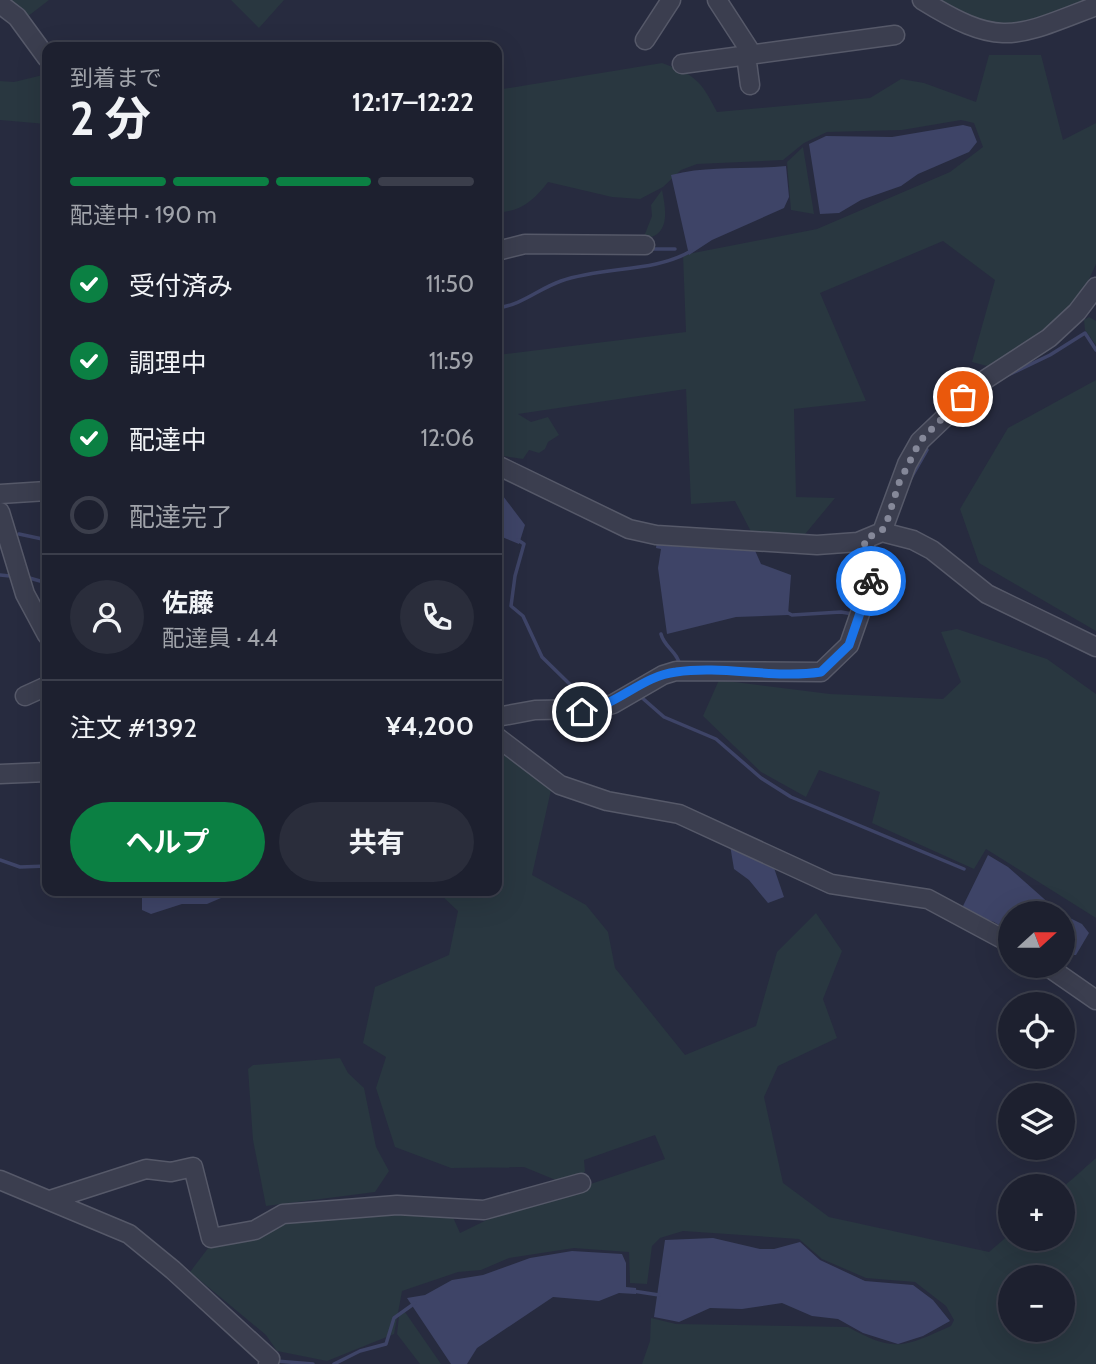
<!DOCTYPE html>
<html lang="ja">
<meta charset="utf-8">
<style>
body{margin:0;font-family:Cabin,"Noto Sans JP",sans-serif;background:#2a2d3b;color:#f1f3f6;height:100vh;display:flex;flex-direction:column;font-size:26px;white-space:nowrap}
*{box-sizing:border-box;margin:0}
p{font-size:23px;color:#a0a3aa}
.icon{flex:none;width:38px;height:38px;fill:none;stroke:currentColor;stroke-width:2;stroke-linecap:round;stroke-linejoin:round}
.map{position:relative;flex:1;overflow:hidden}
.drawer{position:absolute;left:42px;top:42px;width:460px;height:854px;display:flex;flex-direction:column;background:#1d202f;border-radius:14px;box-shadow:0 7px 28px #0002,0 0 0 2px #3b3e4b}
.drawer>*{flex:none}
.needle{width:46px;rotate:69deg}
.fabs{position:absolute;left:998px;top:901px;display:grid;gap:14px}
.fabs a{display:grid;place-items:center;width:77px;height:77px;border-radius:50%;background:#1d202f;box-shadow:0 7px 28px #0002,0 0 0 2px #3b3e4b;font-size:35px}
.pin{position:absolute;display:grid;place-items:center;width:60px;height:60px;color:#fff;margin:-30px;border:4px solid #fff;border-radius:50%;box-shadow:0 2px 7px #0007}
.courier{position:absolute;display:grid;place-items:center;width:70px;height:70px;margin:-35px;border:5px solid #1a73e8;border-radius:50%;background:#fff;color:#222;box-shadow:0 2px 9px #0007}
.headline em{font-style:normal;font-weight:700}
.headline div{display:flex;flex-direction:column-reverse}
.headline{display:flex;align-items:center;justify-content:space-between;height:119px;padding:0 28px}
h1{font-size:46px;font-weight:700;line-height:52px}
.bar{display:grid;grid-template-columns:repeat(4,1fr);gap:10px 7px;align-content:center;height:84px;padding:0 28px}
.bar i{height:9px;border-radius:5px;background:#3b3e4b}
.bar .current{background:#0b8043}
.bar p{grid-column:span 4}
.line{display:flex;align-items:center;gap:18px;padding:0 28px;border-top:2px solid #3b3e4b}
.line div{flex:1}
.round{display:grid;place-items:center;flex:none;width:74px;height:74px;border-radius:37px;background:#2a2d3b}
ol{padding:0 28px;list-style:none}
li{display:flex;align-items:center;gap:21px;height:77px}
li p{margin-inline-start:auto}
li .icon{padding:7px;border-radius:50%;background:#0b8043;color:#fff;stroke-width:4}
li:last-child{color:#a0a3aa}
li i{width:38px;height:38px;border:4px solid #3b3e4b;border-radius:50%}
.button{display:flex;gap:14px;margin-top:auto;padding:14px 28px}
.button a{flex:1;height:80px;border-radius:42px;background:#0b8043;color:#fff;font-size:28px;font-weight:700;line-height:80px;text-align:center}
.button a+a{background:#2a2d3b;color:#f1f3f6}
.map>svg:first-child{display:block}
.green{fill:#293740;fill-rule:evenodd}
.water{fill:#3e4467}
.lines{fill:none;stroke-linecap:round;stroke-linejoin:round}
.stream{stroke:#3e4467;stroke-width:3.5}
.minor-casing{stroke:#565969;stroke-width:21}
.minor{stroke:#3b3e4f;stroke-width:18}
.done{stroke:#858899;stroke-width:7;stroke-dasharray:0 12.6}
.route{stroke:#1a73e8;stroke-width:9}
</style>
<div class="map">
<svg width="1096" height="1364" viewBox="0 0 1096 1364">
<rect width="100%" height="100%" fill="#272b3f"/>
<path class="green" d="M9 0H49L27 17Z
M231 0H284L259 28Z
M940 0H1096C1030 22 1003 44 940 0Z
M989 55H1041L1063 140 1096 123V264L1078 304 991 367 972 362 995 280 943 241 820 293 866 401 794 409 796 497 835 498 796 545H758L735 501 691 504 686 389 518 414 531 422 548 417 559 435 548 442 545 449 539 453 529 450 523 459 497 455V355L686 332 683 255 817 229 950 172 983 147 974 123 961 120 902 130 827 132 804 143 783 160 697 164 681 170 663 187 640 199 612 197 548 182C535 199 520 213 497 212V90L662 63C696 75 701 81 717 112L870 98 901 79 924 83 976 102Z
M47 74 46 124 0 120V81L14 82Z
M803 147 814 214 791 210 787 162Z
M662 190C666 210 671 236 643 239L652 216 651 205Z
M1089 317 1096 321V345L1085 330 1084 320Z
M1096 380V631L979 563 960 509 1008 428Z
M957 629 1047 659 1096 694V918L986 849 974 869 872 823 880 792 819 770 806 797 761 772 703 716 719 680 830 694 943 699 961 682 941 632Z
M497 745 551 790 532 875 586 905 608 932 615 968 685 1055 756 1026 777 952 816 913 842 951 823 999 837 1038 778 1066 764 1097 783 1183 829 1217 989 1252 1010 1234V1239H1062V1188L1096 1158V1364H642L650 1341 651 1318 676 1324 848 1327C895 1353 904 1347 951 1326L954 1320 946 1306 915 1282 866 1278 822 1259 799 1239 683 1231 660 1238 652 1246 647 1284 630 1283 629 1252 574 1248 509 1258 481 1270 458 1272 402 1291 394 1334 327 1361 277 1351 266 1335 190 1272 212 1243 286 1219 385 1209 452 1215 460 1233 495 1216 665 1159 655 1135 584 1160 585 1172 563 1183 524 1167 451 1168 395 1147 376 1088 386 1057 363 1043 375 987 449 955 458 911 440 894 443 891H497ZM1010 1278H1062V1330H1010Z
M340 1058 348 1073 364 1088 376 1147 389 1171 375 1192 266 1206 253 1140 248 1069 253 1065Z
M405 1312 441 1364H420L397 1334 399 1316Z"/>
<path class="water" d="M963 125 971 127 977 142 969 152 918 174 901 186 861 200 839 213 820 214 809 144 826 136 892 137Z
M786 166 789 197 784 208 712 240 689 255 671 175C709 165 747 170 786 166Z
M497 488 525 525 519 544 497 535Z
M657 540 753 546 761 564 791 575 788 615 736 617 667 634 658 568 661 549 656 548Z
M730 845 773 865 784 897 768 903 749 880 734 869Z
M988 855 1008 867 1060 913 1010 914V932L994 922 966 913 963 906Z
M142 891H321L235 892 207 904H182L151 914 142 910Z
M1062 914 1082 924 1089 933 1076 955H1062Z
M713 1238 760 1249H774L800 1242 820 1260 865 1281 913 1285 933 1300 950 1321 923 1336 898 1344 863 1333 838 1319 812 1316 782 1303 742 1309 710 1308 679 1322 654 1317 665 1240Z
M572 1251 622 1254 626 1263V1287L636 1288V1294L619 1293 599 1301 553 1297 477 1348 467 1364H451L407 1298 425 1295 452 1280 483 1275 530 1258Z"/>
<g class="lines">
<path class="stream" d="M650 249H675
M497 308C522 305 538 289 561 281 604 266 653 273 691 251
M1006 376 1050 355 1085 333 1096 350
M911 478 927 450 925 446
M19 534 47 540
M633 538 655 543
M518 540 524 544 515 576 511 606 523 616 542 657 588 702
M0 575 10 576
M26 577 47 583
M786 612 792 615 841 612 853 614
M661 634C664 647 678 652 680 666
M640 696 664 717 716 739 761 778 791 797 964 869
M0 860 20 867 47 866
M633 1291 659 1295
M276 1361 313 1364
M334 1364 360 1351 386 1344 394 1318 415 1303"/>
<g class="minor-casing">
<path id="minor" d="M717 0 752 54
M922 0C1001 49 1015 37 1096 6
M0 4 17 17 47 58
M645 40 671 0
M746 55 750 85
M682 64 895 35
M497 251 525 244 645 245
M497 465 629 529 656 535 817 545 858 542 882 532 913 540 932 550 987 594 1096 647
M0 494 47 491
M0 512 25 594 47 635
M882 532 907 464 920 441 983 381 1049 338 1077 312 1096 287
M25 696 47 686
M497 717 535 710 595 709 613 704 663 675 676 671 821 672 849 645 871 582 864 540
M497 737 560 785 607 801 679 814 831 884 928 899 1010 943
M0 774 47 772
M1047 966 1096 1000
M0 1180 129 1234 173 1270 270 1359 268 1364
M50 1200 146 1169 171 1172 193 1167 211 1238 255 1230 283 1214 397 1205 484 1210 581 1183"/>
</g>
<use href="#minor" class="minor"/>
</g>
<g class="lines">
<path class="done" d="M871 581 864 540 885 528 899 483 920 441 963 397"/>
<path class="route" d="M582 712C618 705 642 676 676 672 723 665 773 679 821 672L849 645 871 581"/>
</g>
</svg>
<div class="fabs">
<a><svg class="needle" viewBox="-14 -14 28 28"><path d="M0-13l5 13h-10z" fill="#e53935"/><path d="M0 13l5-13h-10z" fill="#a0a3aa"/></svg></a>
<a><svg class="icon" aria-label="locate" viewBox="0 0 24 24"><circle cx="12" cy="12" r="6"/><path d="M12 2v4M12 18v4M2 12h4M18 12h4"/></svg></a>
<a><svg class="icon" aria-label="layers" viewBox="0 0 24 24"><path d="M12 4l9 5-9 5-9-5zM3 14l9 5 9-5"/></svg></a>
<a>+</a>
<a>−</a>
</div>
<div class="pin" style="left:963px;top:397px;background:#ea580c"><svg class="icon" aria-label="bag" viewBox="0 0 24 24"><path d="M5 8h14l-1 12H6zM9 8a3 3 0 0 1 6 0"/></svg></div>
<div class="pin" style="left:582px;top:712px;background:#1f2937"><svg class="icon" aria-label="home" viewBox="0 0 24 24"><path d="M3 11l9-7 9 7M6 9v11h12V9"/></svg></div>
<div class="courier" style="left:871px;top:581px"><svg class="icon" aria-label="bike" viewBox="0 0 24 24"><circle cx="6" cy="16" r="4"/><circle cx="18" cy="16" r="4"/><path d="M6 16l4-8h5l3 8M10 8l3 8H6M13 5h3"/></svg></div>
<section class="drawer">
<div class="headline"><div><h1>2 分</h1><p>到着まで</p></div><em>12:17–12:22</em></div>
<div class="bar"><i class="current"></i><i class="current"></i><i class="current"></i><i></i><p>配達中 · 190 m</p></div>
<ol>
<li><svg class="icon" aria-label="check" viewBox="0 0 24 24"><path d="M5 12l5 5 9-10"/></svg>受付済み<p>11:50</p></li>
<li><svg class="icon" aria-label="check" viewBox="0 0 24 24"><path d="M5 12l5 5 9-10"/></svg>調理中<p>11:59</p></li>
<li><svg class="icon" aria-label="check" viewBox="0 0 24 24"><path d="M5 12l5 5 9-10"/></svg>配達中<p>12:06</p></li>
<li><i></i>配達完了</li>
</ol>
<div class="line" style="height:126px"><a class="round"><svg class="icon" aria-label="person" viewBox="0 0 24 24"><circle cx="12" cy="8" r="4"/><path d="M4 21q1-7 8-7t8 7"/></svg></a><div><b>佐藤</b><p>配達員 · 4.4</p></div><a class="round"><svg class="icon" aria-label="phone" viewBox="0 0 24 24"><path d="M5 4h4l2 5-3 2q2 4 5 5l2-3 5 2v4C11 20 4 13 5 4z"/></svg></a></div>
<div class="line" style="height:91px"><div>注文 #1392</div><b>¥4,200</b></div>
<div class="button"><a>ヘルプ</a><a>共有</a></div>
</section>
</div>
